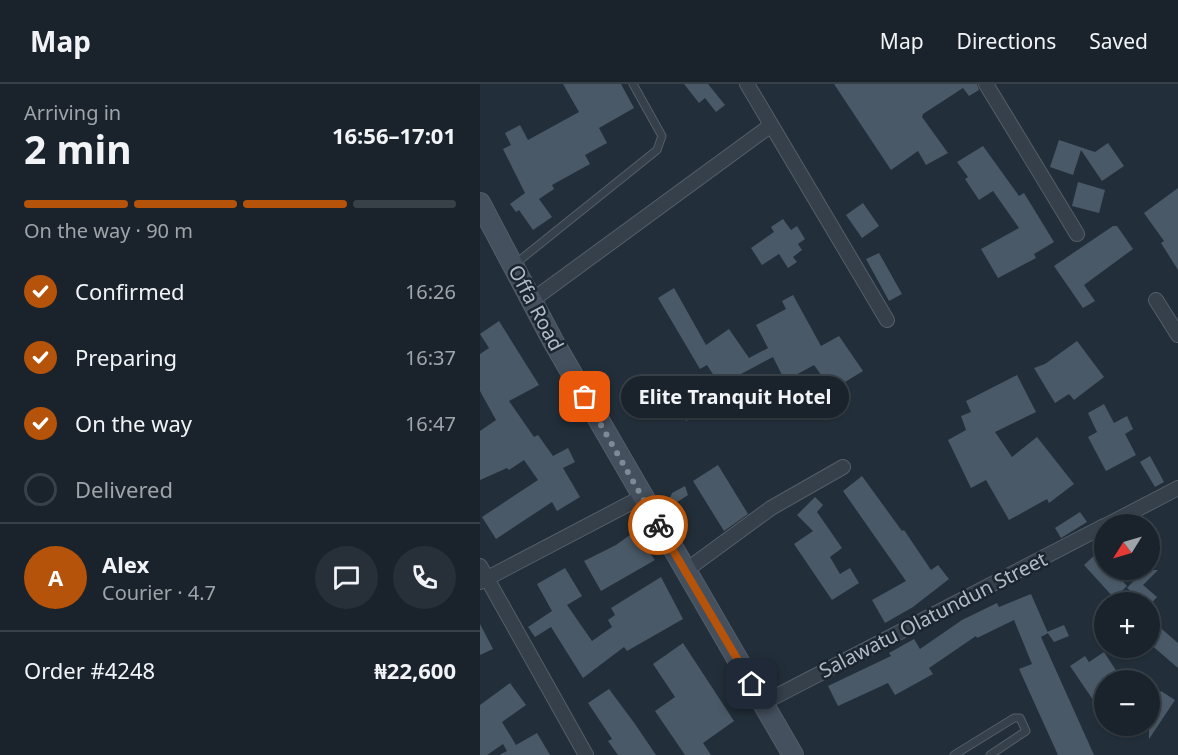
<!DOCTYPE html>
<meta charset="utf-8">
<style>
body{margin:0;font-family:"Noto Sans",sans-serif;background:#272f38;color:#f1f3f6;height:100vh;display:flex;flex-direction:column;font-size:22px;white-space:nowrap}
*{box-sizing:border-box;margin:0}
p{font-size:20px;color:#9fa4a9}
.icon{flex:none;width:33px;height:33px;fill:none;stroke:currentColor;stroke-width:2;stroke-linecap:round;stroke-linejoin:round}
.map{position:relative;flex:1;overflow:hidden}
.sheet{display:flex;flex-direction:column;background:#1a232c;width:480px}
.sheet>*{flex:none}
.needle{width:39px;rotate:233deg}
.tools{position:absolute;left:614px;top:430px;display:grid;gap:12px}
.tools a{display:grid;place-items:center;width:66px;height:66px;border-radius:50%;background:#1a232c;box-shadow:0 2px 4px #0004,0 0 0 2px #384048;font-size:30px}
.pin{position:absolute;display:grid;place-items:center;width:51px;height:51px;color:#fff;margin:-26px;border-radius:12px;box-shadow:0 3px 9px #0006}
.courier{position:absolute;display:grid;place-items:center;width:60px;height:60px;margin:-30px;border:4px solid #b45309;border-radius:50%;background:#fff;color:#222;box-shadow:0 2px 8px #0007}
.bubble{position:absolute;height:42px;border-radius:21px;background:#1a232c;box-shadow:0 2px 4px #0004,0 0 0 2px #384048;font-size:20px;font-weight:700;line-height:42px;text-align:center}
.headline em{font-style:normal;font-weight:700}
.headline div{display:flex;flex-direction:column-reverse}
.headline{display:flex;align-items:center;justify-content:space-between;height:102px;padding:0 24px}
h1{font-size:39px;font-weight:700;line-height:45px}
.bar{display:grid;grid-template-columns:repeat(4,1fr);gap:9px 6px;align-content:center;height:72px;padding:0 24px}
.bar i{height:8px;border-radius:4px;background:#384048}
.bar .selected{background:#b45309}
.bar p{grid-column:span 4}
.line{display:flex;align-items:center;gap:15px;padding:0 24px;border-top:2px solid #384048}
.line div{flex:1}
.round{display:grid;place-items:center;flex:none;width:63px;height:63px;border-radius:32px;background:#272f38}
ol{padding:0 24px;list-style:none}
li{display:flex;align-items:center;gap:18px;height:66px}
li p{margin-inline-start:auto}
li .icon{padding:6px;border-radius:50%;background:#b45309;color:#fff;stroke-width:4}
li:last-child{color:#9fa4a9}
li i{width:33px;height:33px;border:3px solid #384048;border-radius:50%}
header{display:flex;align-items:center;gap:36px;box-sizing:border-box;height:84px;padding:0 30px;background:#1a232c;border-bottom:2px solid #384048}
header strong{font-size:28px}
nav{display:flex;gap:33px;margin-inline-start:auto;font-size:21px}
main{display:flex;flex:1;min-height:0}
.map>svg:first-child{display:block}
.building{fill:#4a5967}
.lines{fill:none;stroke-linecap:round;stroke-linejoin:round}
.lane-casing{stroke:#545e68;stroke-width:9}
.street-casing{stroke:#545e68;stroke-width:16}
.secondary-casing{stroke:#545e68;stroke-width:22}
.lane{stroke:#36404b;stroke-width:7}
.street{stroke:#36404b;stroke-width:14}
.secondary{stroke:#44505e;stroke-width:20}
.done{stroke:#7f8a96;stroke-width:6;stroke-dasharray:0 10.8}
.route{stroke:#b45309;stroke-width:8}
.labels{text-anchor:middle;stroke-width:5;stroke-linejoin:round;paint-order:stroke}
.street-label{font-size:20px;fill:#b1bbc7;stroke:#1b252f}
</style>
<header>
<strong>Map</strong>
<nav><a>Map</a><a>Directions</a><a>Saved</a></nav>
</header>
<main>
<section class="sheet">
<div class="headline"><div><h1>2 min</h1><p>Arriving in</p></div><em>16:56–17:01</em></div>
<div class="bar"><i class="selected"></i><i class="selected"></i><i class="selected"></i><i></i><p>On the way · 90 m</p></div>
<ol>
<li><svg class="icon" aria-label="check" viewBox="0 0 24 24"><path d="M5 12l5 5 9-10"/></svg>Confirmed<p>16:26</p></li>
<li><svg class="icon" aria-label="check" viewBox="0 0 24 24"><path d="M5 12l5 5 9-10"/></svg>Preparing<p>16:37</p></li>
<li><svg class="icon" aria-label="check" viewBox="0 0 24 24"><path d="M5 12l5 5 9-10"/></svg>On the way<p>16:47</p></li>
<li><i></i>Delivered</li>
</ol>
<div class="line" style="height:108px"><b class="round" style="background:#b45309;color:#fff">A</b><div><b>Alex</b><p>Courier · 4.7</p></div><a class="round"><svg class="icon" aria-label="chat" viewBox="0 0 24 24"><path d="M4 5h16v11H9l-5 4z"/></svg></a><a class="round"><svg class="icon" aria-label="phone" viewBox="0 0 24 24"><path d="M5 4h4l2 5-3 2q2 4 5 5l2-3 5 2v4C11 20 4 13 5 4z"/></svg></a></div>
<div class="line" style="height:78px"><div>Order #4248</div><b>₦22,600</b></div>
</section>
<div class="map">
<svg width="698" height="671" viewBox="0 0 698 671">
<rect width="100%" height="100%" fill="#222f3a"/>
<path class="building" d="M83 0H141L154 24 119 44 127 59 105 71 110 80 72 101 74 105 59 115 72 133 53 146 39 126 36 128 30 120 45 109 23 65 31 61 25 49 40 41 48 56 99 28Z
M204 0H228L245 21 236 28 225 14 219 19Z
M354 0H497L499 6 489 12 483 4 443 30 442 33 468 69 446 81 438 67 411 86Z
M579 56 615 68 628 59 644 82 622 97 601 66 593 91 570 83Z
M503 62 539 112 544 109 574 158 554 170 556 174 518 194 501 165 539 144 513 107 499 116 485 95 488 93 477 78Z
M598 98 625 106 619 129 592 122Z
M698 104V186L681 159 684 157 664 129Z
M383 119 399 142 382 154 366 131Z
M303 135 311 146 317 142 325 155 318 160 322 166 313 173 317 178 308 184 299 170 282 181 271 164 294 148 291 143Z
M633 142H637L653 165 604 201 615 217 603 224 574 182Z
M399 169 422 210 409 217 386 175Z
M194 204 226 261 249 245 269 274 288 264 276 241 306 225 302 217 313 211 341 262 359 252 383 287 352 306 334 281 305 297 293 273 259 291 266 302 206 337 197 322 238 298 227 281 220 285 178 214Z
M19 237 59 301 29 317 54 353 58 351 73 372 88 364 95 378 83 384 100 413 77 427 72 418 16 455 2 433 58 396 44 376 29 386 27 384 0 396V347L16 336 0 307V270L9 264 0 250Z
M597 257 624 293 594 316 589 310 575 319 554 284 565 280Z
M537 291 556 328 515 348 532 373 557 353 594 400 569 419 567 415 529 436 506 396 491 404 468 356 486 346 481 332 491 328 486 317Z
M624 320 634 339 647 332 653 345 645 350 656 371 626 387 608 353 617 348 608 329Z
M670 372 684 398 675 403 660 378Z
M238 381 268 430 244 447 213 397Z
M382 392 422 447 424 446 451 486 458 481 469 495 433 523 405 539 392 516 426 497 363 407Z
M205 402 208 411 185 426 192 409Z
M335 413 343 421 337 428 362 464 350 473 360 490 370 484 379 499 352 516 314 460 333 447 317 431Z
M600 428 607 438 581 454 575 444Z
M154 448 175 476 121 507 104 477 136 461Z
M617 469 624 477V486H633L647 502 634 514 604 481Z
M85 484 102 512 87 521 112 557 132 543 128 536 135 531 131 524 181 493 203 535 147 567 144 563 103 594 71 543 55 553 48 543 72 527 57 500Z
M664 486H678L663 501 677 513 669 522 647 504Z
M551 510 568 549 561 553 614 671H578L539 585 552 580 534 536 497 554 496 552 449 584 453 590 415 611 408 599 358 622 348 602 411 572 409 569 434 555 440 565 482 536 517 519 519 523Z
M669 534 698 559V584L669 559Z
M0 540 13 565 0 571Z
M584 541 589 552 574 558 567 548Z
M203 559 254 637 223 659 231 671H205L175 627 195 613 173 580Z
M624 568 643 597H624V632L590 582 605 572 609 578Z
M30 599 46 621 22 638 36 661 57 649 70 671H19L27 667 23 660 7 671H0V621Z
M129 605 155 640 176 671H138L128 657 132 655 108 619Z
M681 607 695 616 669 655V626Z"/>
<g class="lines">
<g class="lane-casing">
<path id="lane" d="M35 180 177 66 182 52 153 0
M474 671 534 634H540L546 647 510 671"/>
</g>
<g class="street-casing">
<path id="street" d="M267 0 407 236
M506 0 597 150
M676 216 698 251
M51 217 290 42
M627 441 698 404
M0 482 106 671
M205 487 291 424 363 383
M0 498 162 413
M283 619 624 442"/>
</g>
<g class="secondary-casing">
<path id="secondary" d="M0 119 73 257 313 671"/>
</g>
<use href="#lane" class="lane"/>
<use href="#street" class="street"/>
<use href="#secondary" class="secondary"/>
</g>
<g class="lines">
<path class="done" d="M105 313 178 441"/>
<path class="route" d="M178 441 272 600"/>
</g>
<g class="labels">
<g class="street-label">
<text transform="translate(56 224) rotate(62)" y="7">Offa Road</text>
<text transform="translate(453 531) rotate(-27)" y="7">Salawatu Olatundun Street</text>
</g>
</g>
</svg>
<div class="tools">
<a><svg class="needle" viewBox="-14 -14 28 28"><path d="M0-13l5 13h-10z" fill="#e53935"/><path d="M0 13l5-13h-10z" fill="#9fa4a9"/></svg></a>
<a>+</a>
<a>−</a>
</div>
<div class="pin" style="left:105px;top:313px;background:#ea580c"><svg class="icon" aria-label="bag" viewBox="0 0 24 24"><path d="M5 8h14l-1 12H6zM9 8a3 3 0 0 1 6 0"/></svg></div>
<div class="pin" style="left:272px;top:600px;background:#1f2937"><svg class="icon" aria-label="home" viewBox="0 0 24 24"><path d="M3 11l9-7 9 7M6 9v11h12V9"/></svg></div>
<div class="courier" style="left:178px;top:441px"><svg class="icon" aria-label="bike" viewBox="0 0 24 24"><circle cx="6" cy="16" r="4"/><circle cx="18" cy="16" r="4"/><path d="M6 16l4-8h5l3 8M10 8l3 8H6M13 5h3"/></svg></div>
<div class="bubble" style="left:141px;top:292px;width:228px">Elite Tranquit Hotel</div>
</div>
</main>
